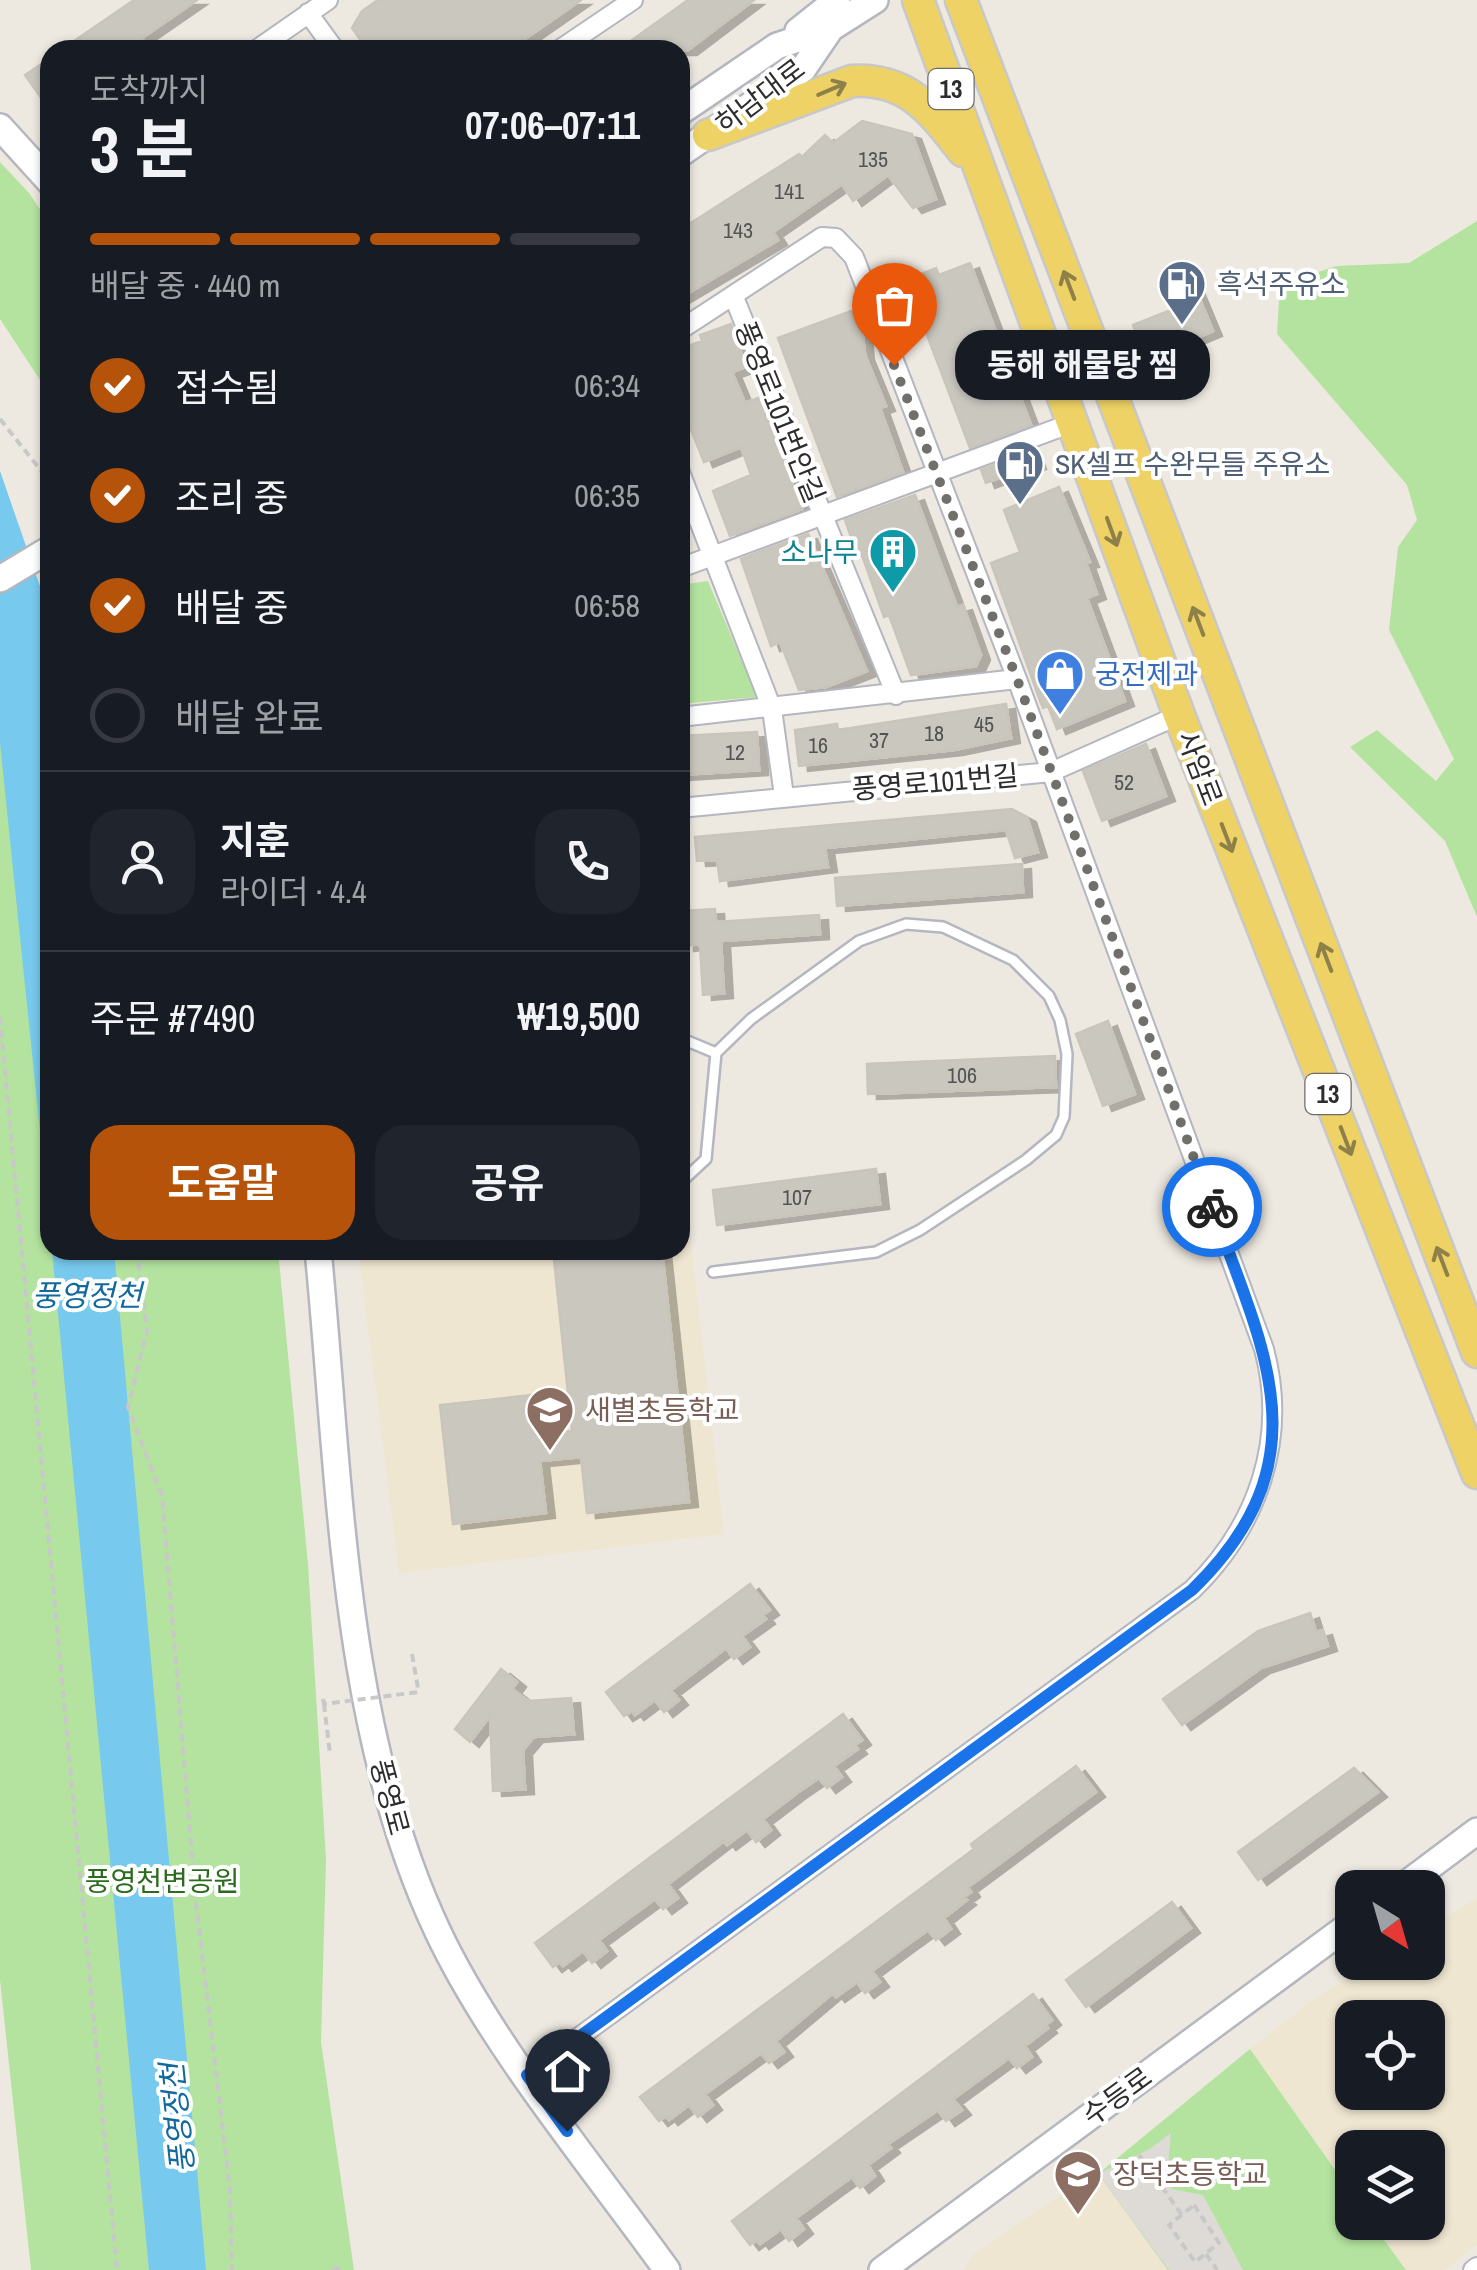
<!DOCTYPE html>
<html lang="ko">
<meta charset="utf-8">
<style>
body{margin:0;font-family:"Archivo Narrow","Noto Sans KR",sans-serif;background:#20242c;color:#f1f3f6;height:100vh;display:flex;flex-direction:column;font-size:38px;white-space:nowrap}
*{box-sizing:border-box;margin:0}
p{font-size:32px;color:#9ea1a6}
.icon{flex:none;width:55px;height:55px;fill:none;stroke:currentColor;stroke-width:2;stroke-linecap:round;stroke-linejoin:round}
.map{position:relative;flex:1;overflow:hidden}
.panel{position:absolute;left:40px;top:40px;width:650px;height:1220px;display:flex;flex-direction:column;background:#171b24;border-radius:30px;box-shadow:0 2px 8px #0004}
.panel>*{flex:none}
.needle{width:65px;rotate:143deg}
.fabs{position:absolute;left:1335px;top:1870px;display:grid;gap:20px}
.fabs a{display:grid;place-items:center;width:110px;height:110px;border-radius:20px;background:#171b24;box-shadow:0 2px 8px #0004;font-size:50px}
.pin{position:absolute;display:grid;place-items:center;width:85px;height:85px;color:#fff;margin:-102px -42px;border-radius:50% 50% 50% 0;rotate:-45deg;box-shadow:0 0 10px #0007}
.pin .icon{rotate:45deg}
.courier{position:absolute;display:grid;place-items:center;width:100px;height:100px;margin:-50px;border:8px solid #1a73e8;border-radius:50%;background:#fff;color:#222;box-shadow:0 2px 12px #0007}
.bubble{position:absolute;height:70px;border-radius:30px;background:#171b24;box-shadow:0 2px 8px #0004;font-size:32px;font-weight:700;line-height:70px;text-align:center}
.head em{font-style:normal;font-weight:700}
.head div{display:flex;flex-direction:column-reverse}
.head{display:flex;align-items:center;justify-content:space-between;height:170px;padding:0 50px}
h1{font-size:65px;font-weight:700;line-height:75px}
.bar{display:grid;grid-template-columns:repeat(4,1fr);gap:15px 10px;align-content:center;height:120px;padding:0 50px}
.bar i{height:12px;border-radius:8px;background:#363941}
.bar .active{background:#b45309}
.bar p{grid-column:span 4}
.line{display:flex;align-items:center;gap:25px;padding:0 50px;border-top:2px solid #363941}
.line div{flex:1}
.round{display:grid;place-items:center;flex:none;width:105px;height:105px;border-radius:30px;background:#20242c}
ol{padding:0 50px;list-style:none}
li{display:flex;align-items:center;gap:30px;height:110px}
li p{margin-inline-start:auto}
li .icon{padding:10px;border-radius:50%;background:#b45309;color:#fff;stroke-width:4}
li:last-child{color:#9ea1a6}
li i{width:55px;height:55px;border:5px solid #363941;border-radius:50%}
.cta{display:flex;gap:20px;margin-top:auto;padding:20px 50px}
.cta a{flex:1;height:115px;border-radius:30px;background:#b45309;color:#fff;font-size:40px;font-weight:700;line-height:115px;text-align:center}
.cta a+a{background:#20242c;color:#f1f3f6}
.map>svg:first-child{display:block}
.education{fill:#efe6d1;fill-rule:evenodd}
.green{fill:#b4e39f}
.plaza{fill:#dedbd7}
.water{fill:#77caed}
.building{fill:#cac7bf;stroke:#cac5ba;stroke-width:2.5;filter:url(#shadow)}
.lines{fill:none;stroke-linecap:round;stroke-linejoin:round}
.lane-casing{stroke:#b4b6c0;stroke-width:14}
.street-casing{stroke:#b4b6c0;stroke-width:22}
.secondary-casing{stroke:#b4b6c0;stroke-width:30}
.primary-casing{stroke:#c8c8c8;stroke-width:35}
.path{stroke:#c8c8c8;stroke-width:4;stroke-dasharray:8 5;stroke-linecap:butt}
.lane{stroke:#fff;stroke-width:9}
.street{stroke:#fff;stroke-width:18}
.secondary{stroke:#fff;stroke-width:25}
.primary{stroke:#eed265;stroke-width:30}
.path-bridge{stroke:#c8c8c8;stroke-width:4;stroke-dasharray:8 5;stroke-linecap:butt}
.oneway{stroke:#8e8049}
.done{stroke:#716f6c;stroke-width:10;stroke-dasharray:0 18}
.route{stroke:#1a73e8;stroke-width:12}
.labels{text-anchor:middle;stroke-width:8;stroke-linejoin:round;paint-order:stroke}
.number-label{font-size:22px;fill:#545452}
.shield{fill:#fff;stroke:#6c6c6c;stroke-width:2.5}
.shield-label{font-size:25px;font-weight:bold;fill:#2d2d2d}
.street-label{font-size:28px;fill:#2d2d2d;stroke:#fff}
.service-label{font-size:28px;fill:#4e5e75;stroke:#fff;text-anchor:start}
.culture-label{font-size:28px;fill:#0d838f;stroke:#fff;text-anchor:end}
.shop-label{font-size:28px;fill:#366cbe;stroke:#fff;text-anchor:start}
.education-label{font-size:28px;fill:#785e54;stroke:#fff;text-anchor:start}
.park-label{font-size:28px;fill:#2b6b1d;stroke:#fff}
.water-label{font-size:30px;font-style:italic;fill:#11699e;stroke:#fff}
</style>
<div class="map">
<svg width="1477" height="2270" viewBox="0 0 1477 2270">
<defs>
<filter id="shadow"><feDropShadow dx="9" dy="5" stdDeviation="0" flood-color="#0004"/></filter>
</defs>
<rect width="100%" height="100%" fill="#eee9e0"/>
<path class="education" d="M688 1215 724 1534 399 1573 358 1250H680V1216Z
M1477 1898V2245L1445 2270H1406L1373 2223 1428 2222V2148H1352V2194L1250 2049 1314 1999 1372 1963 1428 1962V1928ZM1352 2018H1428V2092H1352Z
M1091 2173 1098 2174 1169 2270H964L973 2255Z"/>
<path class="green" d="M0 162 29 193 50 224V395L0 319Z
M1477 221V917L1445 841 1350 747 1377 730 1436 781 1454 759 1389 630 1398 547 1417 520 1407 485 1277 334 1280 285 1336 266 1409 263Z
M708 581 757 697 680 704V585Z
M50 629V1250H278L308 1564 326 1859 321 2042 354 2270H31L0 1980V660Z
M1250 2049 1352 2194V2222L1372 2223 1406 2270H1168L1098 2174Z"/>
<path class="plaza" d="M1171 2133 1167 2178 1172 2189 1203 2195 1243 2270H1169L1098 2174 1148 2150Z"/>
<path class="water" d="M0 471 43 595 50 636V1228L0 743Z
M52 1250H114L206 2270H149Z"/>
<path class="building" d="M134 0H197L142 38 145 43 135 50H61Z
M378 0H581L509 50H368L352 28 362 11Z
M688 0H754L688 50H618Z
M50 58V110L25 75Z
M862 121 912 134 936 199 913 208 888 175 853 201 842 184 773 232 778 240 680 298V230L799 154 802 157 825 135 833 143Z
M970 263 1031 425 970 448 906 280 936 268 939 275Z
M1191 278 1213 331 1184 343 1187 352 1150 367 1133 325 1171 310 1162 290Z
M851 311 863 336 865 355 886 406 880 408 903 472 837 497 778 338Z
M731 324 746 367 732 372 745 403 758 398 802 509 730 536 713 491 751 475 741 447 704 462 680 402V349L702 341 700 335Z
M1032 451 1037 464 986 483 981 470Z
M1059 487 1090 562 1086 563 1097 594 1087 598 1125 701 1057 729 1048 706 1043 708 1039 698 991 563 1020 552 1004 510Z
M915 495 957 607 963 605 981 655 976 666 911 675 889 615 884 617 862 555 858 557 845 520Z
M808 534 867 671 826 687 799 690 780 642 771 646 741 559Z
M1006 704 1011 738 954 750 799 766 795 730 837 724 838 730Z
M757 732 759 770 680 775V736Z
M1146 744 1166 796 1102 821 1083 771Z
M1012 809 1027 817 1038 852 1015 858 1006 830 825 848 828 867 720 881 717 860 697 861 695 837Z
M1022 864 1023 892 837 906 835 878Z
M715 909 716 922 819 915 820 934 721 941 724 993 703 995 700 944 685 946 683 911Z
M1108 1021 1135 1094 1103 1106 1076 1034Z
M1055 1056 1056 1087 868 1094 867 1064Z
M876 1169 880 1204 717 1225 713 1190Z
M646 1250H662L689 1502 587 1513 581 1457 540 1461 546 1513 453 1524 440 1405 532 1395 536 1434 572 1431 554 1260Z
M750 1584 770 1610 763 1615 766 1619 742 1636 750 1647 734 1659 726 1648 671 1690 679 1700 664 1712 655 1700 635 1715 632 1711 624 1716 606 1692Z
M1310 1613 1316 1632 1323 1630 1328 1646 1261 1668 1182 1725 1163 1699 1258 1631Z
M501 1669 517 1682 512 1689 528 1701 571 1698 574 1734 534 1737 523 1750 525 1789 493 1791 490 1716 470 1742 455 1729Z
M843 1714 862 1740 855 1745 858 1749 834 1766 842 1777 827 1788 819 1778 797 1793 763 1819 771 1830 756 1842 747 1830 727 1845 724 1841 668 1884 678 1898 663 1909 655 1899 599 1940 607 1951 592 1963 583 1951 563 1966 560 1962 553 1967 535 1943Z
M1076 1766 1096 1792 968 1887 971 1892 964 1897 967 1900 944 1918 951 1929 936 1940 928 1930 907 1945 872 1971 880 1982 865 1993 857 1982 836 1997 833 1993 776 2041 784 2052 769 2063 761 2053 705 2094 713 2105 698 2117 689 2105 669 2120 666 2116 659 2121 640 2097 974 1849 971 1844Z
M1354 1768 1378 1792 1258 1880 1238 1852Z
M1172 1902 1191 1928 1086 2007 1066 1980Z
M1033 1994 1052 2020 1046 2025 1048 2028 1025 2046 1032 2057 1017 2068 1009 2058 953 2099 962 2110 946 2121 938 2110 888 2144 891 2148 868 2165 875 2176 860 2188 852 2177 831 2192 796 2218 804 2229 789 2241 781 2229 760 2244 757 2240 750 2245 732 2221Z"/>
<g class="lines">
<g class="lane-casing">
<path id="lane" d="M680 1038 716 1053
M680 1183 706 1159 716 1053 751 1019 859 941 906 924 943 927 1013 960 1049 996 1060 1020 1067 1054 1064 1117 1056 1135 1026 1160 920 1230 876 1252 713 1272"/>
</g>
<g class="street-casing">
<path id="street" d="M308 13 335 50
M256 50 328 0
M559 50 633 0
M733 295 896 695
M680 472 772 709 784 796
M680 568 1072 423
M680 717 1017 679
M680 808 1051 772 1179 715
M527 2075 1192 1590C1258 1526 1288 1439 1264 1349L1017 679 854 257 836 238 822 237 680 330
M1473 2270 1477 2267"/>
</g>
<g class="secondary-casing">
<path id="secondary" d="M798 31 837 0
M680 112 777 46 831 28 875 0
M0 127 50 182
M680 154 803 69 831 28
M0 579 50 549
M318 1250C340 1473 341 1727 438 1932 492 2046 593 2167 667 2270
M1401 1888 1477 1831
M882 2270 1352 1923"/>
</g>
<g class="primary-casing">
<path id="primary" d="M918 0 1179 715 1477 1473
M961 0 1477 1352
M708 135 852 81C908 78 931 110 963 151"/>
</g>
<path class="path" d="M0 419 50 482
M0 1017 117 2270
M137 1250 147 1331 128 1407 162 1496 196 1903 230 2190 232 2270
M412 1654 418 1688
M324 1704 330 1754
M1139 2155 1182 2215
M1194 2205 1219 2243 1195 2262 1169 2225Z
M1206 2254 1217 2270
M332 2270 341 2267"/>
<use href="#lane" class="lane"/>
<use href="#street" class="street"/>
<use href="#secondary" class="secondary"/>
<use href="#primary" class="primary"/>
<path class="path-bridge" d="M323 1699 324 1704 419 1692"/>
</g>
<defs><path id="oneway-shaft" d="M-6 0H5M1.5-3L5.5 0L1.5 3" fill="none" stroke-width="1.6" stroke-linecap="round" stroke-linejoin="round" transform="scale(2.5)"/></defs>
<g class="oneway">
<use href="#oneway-shaft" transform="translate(832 89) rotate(-23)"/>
<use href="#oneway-shaft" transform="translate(1069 285) rotate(-111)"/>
<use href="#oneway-shaft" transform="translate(1112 532) rotate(70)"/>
<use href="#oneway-shaft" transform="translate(1198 621) rotate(-111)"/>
<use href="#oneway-shaft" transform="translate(1227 838) rotate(69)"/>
<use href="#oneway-shaft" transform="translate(1326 957) rotate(-111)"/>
<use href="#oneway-shaft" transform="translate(1346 1141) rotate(69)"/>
<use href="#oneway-shaft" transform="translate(1442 1261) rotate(-111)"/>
</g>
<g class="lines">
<path class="done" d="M894 365 1017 679 1212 1207"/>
<path class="route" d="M567 2131 527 2075 1192 1590C1325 1461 1265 1353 1212 1207"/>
</g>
<defs>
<g id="fuel-pin" transform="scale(2.5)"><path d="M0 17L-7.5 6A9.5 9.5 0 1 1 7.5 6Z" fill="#5c6f8a" stroke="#fff"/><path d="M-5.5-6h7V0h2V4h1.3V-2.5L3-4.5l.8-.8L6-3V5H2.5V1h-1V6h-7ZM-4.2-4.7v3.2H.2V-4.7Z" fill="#fff"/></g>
<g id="building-pin" transform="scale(2.5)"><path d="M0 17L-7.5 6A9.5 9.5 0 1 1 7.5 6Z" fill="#0f9aa8" stroke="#fff"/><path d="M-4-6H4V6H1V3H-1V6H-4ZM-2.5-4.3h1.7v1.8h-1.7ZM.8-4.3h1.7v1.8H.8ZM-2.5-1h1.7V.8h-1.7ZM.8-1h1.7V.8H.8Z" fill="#fff"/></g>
<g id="shop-pin" transform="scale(2.5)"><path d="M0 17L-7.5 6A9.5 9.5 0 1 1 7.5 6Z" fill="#3f7fe0" stroke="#fff"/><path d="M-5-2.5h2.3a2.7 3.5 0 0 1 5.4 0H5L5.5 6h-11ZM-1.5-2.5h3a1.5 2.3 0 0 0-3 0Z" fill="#fff"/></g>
<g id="school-pin" transform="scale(2.5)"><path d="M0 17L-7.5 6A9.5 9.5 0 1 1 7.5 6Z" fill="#8d6e63" stroke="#fff"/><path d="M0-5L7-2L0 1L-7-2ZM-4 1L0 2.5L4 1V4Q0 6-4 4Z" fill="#fff"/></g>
</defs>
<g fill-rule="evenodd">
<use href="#fuel-pin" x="1182" y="284"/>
<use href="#fuel-pin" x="1020" y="464"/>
<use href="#building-pin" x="893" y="552"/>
<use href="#shop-pin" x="1060" y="674"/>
<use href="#school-pin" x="550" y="1410"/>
<use href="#school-pin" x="1078" y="2174"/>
</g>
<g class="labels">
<g class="number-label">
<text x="873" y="167">135</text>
<text x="789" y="199">141</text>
<text x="738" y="238">143</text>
<text x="984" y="732">45</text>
<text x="934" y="741">18</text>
<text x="879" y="748">37</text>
<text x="818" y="753">16</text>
<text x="735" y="760">12</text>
<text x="1124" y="790">52</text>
<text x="962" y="1083">106</text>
<text x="797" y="1205">107</text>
</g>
<g class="shield">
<rect x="928.5" y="69" width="45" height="40" rx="8"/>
<rect x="1305.5" y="1074" width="45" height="40" rx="8"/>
</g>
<g class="shield-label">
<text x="951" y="98">13</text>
<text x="1328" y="1103">13</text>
</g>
<g class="street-label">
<text transform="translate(760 96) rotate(-37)" y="10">하남대로</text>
<text transform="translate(780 412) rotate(68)" y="10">풍영로101번안길</text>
<text transform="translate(1200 768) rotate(69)" y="10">사암로</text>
<text transform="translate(935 782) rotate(-5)" y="10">풍영로101번길</text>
<text transform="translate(390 1797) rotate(75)" y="10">풍영로</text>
<text transform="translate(1117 2096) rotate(-36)" y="10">수등로</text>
</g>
<g class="service-label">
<text x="1217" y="294">흑석주유소</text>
<text x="1055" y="474">SK셀프 수완무들 주유소</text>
</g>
<g class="culture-label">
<text x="858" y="562">소나무</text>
</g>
<g class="shop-label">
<text x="1095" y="684">궁전제과</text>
</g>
<g class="education-label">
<text x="585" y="1420">새별초등학교</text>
<text x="1113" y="2184">장덕초등학교</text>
</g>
<g class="park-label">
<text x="162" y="1891">풍영천변공원</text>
</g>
<g class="water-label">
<text x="87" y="1306">풍영정천</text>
<text transform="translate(178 2118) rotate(-96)" y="10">풍영정천</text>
</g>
</g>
</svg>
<div class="fabs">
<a><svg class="needle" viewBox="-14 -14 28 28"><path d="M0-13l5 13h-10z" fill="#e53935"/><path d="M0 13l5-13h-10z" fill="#9ea1a6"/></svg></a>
<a><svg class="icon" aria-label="locate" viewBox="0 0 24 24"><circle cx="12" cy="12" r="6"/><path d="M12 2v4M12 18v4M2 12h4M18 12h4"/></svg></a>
<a><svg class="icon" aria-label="layers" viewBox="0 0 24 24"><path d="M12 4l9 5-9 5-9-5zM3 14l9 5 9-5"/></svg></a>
</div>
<div class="pin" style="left:894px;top:365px;background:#ea580c"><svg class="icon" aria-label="bag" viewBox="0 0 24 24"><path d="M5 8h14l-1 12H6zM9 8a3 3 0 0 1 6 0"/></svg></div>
<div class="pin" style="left:567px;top:2131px;background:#1f2937"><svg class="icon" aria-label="home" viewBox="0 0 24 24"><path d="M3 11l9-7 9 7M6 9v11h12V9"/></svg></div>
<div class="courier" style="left:1212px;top:1207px"><svg class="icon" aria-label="bike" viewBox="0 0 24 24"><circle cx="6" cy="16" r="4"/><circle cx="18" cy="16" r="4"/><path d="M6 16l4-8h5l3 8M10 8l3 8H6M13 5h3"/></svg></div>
<div class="bubble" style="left:955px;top:330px;width:255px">동해 해물탕 찜</div>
<section class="panel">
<div class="head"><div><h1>3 분</h1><p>도착까지</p></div><em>07:06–07:11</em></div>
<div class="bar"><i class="active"></i><i class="active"></i><i class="active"></i><i></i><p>배달 중 · 440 m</p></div>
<ol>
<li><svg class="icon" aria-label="check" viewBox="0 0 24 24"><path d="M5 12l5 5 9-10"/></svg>접수됨<p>06:34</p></li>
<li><svg class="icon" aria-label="check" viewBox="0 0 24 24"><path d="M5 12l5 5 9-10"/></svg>조리 중<p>06:35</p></li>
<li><svg class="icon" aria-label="check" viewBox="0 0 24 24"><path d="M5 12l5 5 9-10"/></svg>배달 중<p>06:58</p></li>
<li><i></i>배달 완료</li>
</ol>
<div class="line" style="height:180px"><a class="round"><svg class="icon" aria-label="person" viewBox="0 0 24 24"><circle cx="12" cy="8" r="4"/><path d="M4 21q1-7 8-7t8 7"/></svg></a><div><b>지훈</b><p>라이더 · 4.4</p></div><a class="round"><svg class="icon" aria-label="phone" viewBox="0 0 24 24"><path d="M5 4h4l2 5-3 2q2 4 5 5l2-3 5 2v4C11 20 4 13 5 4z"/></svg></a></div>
<div class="line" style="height:130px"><div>주문 #7490</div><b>₩19,500</b></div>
<div class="cta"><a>도움말</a><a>공유</a></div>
</section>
</div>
